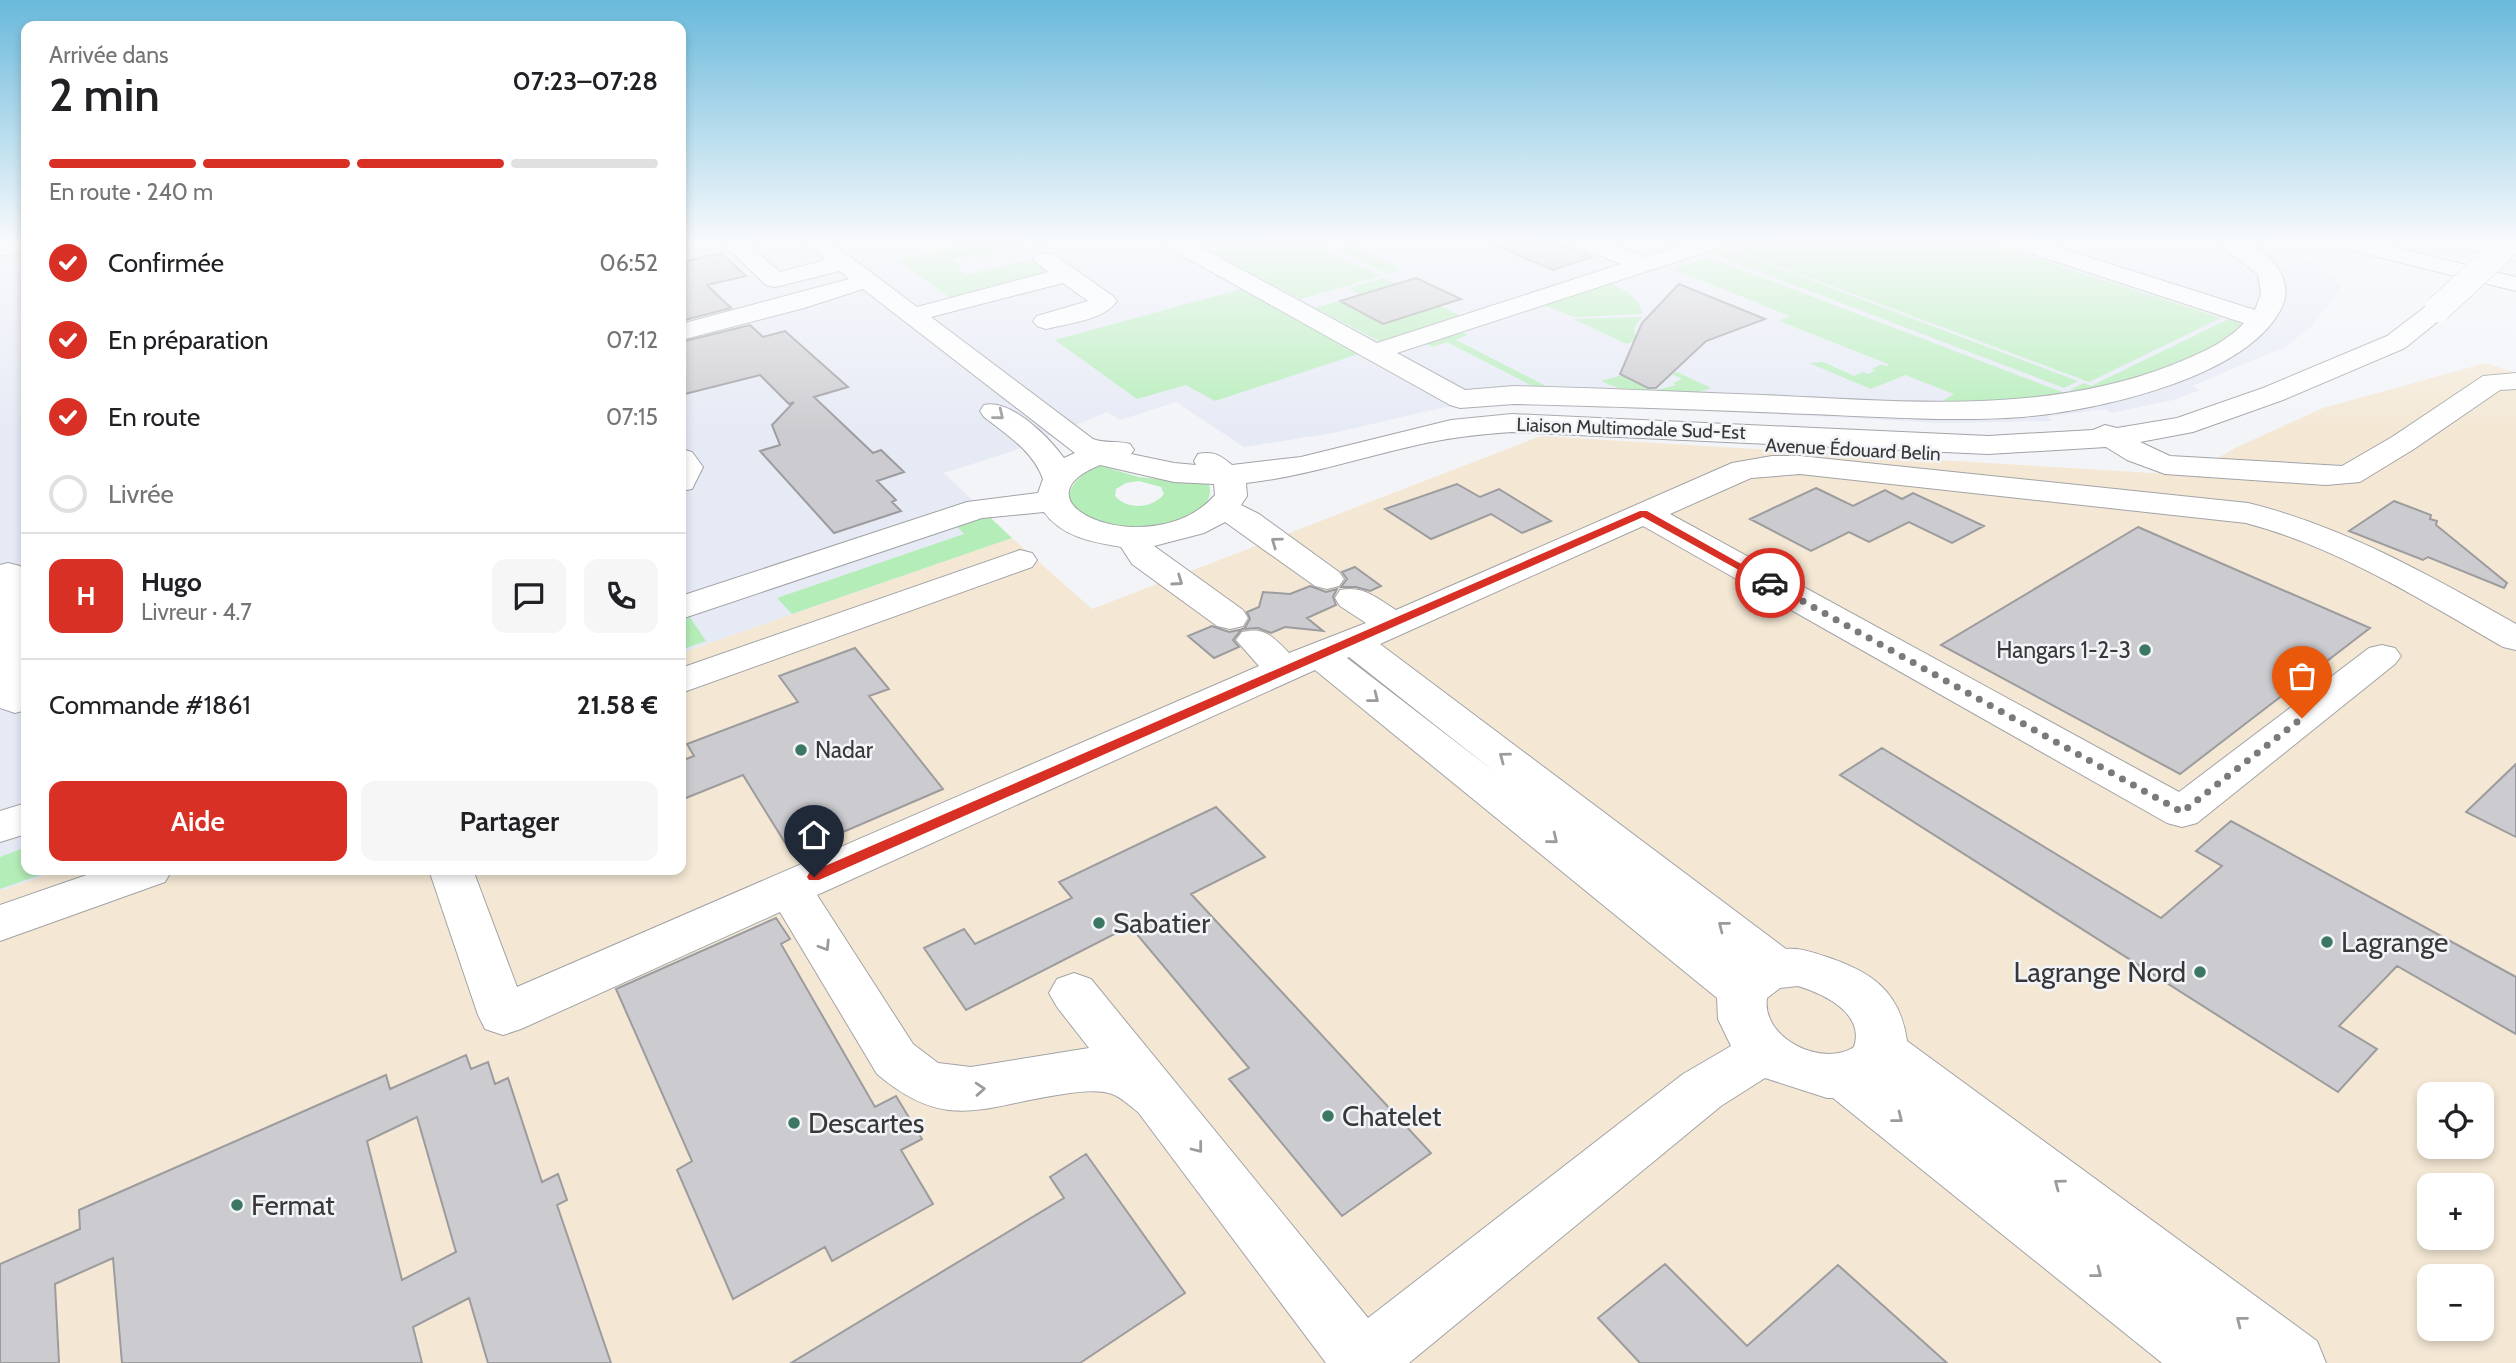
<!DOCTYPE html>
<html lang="fr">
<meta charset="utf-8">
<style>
body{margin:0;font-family:Cabin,sans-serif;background:#f6f6f6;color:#202124;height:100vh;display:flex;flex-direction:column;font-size:26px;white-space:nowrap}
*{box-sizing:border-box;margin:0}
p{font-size:23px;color:#757577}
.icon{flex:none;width:38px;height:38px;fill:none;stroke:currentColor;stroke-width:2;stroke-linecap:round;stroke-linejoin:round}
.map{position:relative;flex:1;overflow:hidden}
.side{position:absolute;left:21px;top:21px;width:665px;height:854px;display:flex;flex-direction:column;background:#fff;border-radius:14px;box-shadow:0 4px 10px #0003}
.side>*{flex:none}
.fabs{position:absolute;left:2417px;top:1082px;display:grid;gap:14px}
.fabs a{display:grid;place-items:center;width:77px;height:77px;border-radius:14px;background:#fff;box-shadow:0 4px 10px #0003;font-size:35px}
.pin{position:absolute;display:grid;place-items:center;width:60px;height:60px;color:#fff;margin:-72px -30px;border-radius:50% 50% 50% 0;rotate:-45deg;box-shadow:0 0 7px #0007}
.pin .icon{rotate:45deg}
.courier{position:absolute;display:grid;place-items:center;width:70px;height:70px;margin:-35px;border:5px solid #d93025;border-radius:50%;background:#fff;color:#222;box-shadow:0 2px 9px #0007}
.overview em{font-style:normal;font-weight:600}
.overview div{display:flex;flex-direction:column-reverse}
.overview{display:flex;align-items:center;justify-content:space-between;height:119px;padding:0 28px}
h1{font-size:46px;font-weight:600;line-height:52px}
.bar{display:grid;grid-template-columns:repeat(4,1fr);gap:10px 7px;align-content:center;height:84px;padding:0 28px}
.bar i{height:9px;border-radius:5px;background:#e0e0e0}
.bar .active{background:#d93025}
.bar p{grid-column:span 4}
.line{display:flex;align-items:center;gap:18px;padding:0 28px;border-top:2px solid #e0e0e0}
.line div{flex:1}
.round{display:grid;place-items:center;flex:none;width:74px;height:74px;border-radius:14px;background:#f6f6f6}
ol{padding:0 28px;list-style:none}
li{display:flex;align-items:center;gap:21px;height:77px}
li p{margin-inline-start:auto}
li .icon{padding:7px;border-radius:50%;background:#d93025;color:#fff;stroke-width:4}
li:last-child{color:#757577}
li i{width:38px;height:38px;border:4px solid #e0e0e0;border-radius:50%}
.cta{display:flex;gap:14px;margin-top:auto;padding:14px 28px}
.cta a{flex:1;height:80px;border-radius:14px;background:#d93025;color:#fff;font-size:28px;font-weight:600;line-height:80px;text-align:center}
.cta a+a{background:#f6f6f6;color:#202124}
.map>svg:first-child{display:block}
.built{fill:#e6eaf5}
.industrial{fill:#f4e8d4;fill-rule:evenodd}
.green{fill:#b5edb8;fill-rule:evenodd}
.building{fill:#ccccd0;stroke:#9c9c9f;stroke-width:2;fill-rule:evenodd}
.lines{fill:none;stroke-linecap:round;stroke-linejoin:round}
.minor-casing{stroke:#a2a3a7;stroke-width:2}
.highway-casing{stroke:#a2a3a7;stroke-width:2}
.minor{fill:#fff;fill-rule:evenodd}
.highway{fill:#fff;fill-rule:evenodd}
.minor-bridge-casing{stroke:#a2a3a7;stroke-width:27;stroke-linecap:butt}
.minor-bridge{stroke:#fff;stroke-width:26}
.oneway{stroke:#9c9c9c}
.route{fill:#d93025}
.done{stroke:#797a7c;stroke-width:7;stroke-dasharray:0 12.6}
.poi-dot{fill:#3b7762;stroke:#f2f4f8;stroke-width:2.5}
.labels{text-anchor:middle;stroke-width:5;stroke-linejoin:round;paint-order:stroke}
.far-street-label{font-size:19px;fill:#38383a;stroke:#f2f4f8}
.poi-label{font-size:23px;fill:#38383a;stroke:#f2f4f8;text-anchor:end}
.near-poi-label{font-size:28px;fill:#38383a;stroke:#f2f4f8;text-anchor:start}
</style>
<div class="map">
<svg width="2516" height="1363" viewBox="0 0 2516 1363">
<rect width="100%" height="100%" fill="#f2f4f8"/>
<path class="built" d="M0 243H26V870H60L0 891Z
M681 243H2277L2319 266 2341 287 2311 327 2285 347 2192 386 2200 390 2173 400 2111 413 2104 409 2047 417 2052 421 1942 423 1546 402 1477 404 1441 408 1333 433 1244 447 1176 402 1120 420 1107 412 1013 451 944 473 1012 538 681 653Z"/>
<path class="industrial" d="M2486 363 2516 373V1363H0V891L60 870H681V653L1012 538 1092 609 1541 436 2202 476 2218 458 2235 448 2323 408ZM2429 1094H2482V1146H2429ZM2429 1185H2482V1237H2429ZM2429 1276H2482V1328H2429Z"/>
<path class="green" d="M972 243H1037L1052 252 1044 254 1030 246 981 258 975 254 953 260 962 267 957 269 965 275 1037 258 1054 270 953 300 898 260Z
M1195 243H1313L1381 276 1300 299Z
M1734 243H1751L1731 250 2078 381 2064 388 1707 252Z
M1759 243H1989L2221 318 2089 382 1736 250Z
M1351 244 1402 270 1388 274 1336 249Z
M1709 257 2070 395 1932 407 1954 394 1905 375 1871 389 1809 363 1823 362 1854 376 1863 372 1867 374 1875 371 1872 369 1880 365 1888 366V364L1779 321 1790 316 1673 269Z
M1384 278 1463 317 1381 342 1315 308 1340 301 1383 324V288L1361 295 1348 288Z
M1609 283C1624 290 1640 297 1642 314L1574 317 1543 305Z
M1245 288 1364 352 1215 401 1186 385 1137 399 1055 340Z
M1642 317 1634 328 1637 340 1627 344 1573 319Z
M2231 318 2249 322C2205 365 2136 380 2078 394L2070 390 2084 383 2091 386Z
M1461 332 1468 335 1456 340 1558 392 1542 391 1447 342 1433 347 1426 344Z
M1677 372 1711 388C1672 402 1639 399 1601 381L1622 375 1653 391 1676 385 1673 383 1682 379 1672 374Z
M1101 466 1139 477 1209 484C1222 531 1101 539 1076 514 1073 510 1070 503 1068 499 1072 481 1083 472 1101 466ZM1139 481 1161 487 1164 494C1152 509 1127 510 1115 496L1116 489 1126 483Z
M981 509 1012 538 792 614 777 598 964 534 950 519Z
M689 616 706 641 681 650V619Z
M26 847V870H54L0 889V857Z"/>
<path class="building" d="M1490 243H1556L1592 257 1553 270Z
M721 253 746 276 707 285 731 308 681 321V262Z
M1416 278 1461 299 1383 324 1340 301Z
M1679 284 1765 319 1706 341 1656 388H1648L1620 374 1642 323Z
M750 325 763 337 785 331 848 387 814 397 873 453 881 450 904 472 877 481 896 500 892 502 901 511 834 533 760 451 780 445 772 425 794 402 789 404 760 375 681 395V342Z
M1457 484 1480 497 1499 489 1551 521 1522 533 1491 514 1431 539 1385 509Z
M1816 488 1853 506 1885 490 1902 499 1913 493 1984 526 1952 543 1909 522 1869 542 1849 532 1811 551 1750 519Z
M2394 501 2431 515 2430 519 2437 521 2436 525 2507 583 2504 588 2428 557 2423 560 2349 531Z
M2138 527 2370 628 2180 774 1941 645Z
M1355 567 1381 586 1370 591 1356 587H1341L1347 579 1342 572Z
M1310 586 1326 592 1337 589 1333 597 1336 605 1307 618 1323 631 1285 627 1271 633 1258 628 1242 629 1233 640 1239 647 1214 658 1188 636 1212 626 1229 632 1244 629 1250 619 1247 612 1259 607 1263 592 1290 594Z
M855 648 889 689 869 696 943 789 792 854 743 775 681 800V761L694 756 687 744 798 702 779 676Z
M1882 748 2161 918 2222 866 2196 851 2231 821 2516 977V1034L2397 966 2339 1026 2377 1049 2338 1092 1840 775Z
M2516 764V837L2466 812Z
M1216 807 1265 857 1191 894 1431 1153 1342 1216 1229 1079 1249 1068 1130 926 966 1010 924 948 964 929 975 944 1072 898 1059 882Z
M776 918 790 939 781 944 875 1107 896 1096 922 1139 901 1150 933 1204 832 1261 825 1247 733 1299 677 1170 692 1161 616 989Z
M466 1055 471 1069 488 1062 495 1084 508 1078 542 1182 558 1174 567 1200 557 1205 611 1363H488L469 1298 413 1327 422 1363H122L113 1258 55 1284 59 1363H0V1264L80 1229 79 1210 386 1075 390 1089ZM417 1117 456 1252 402 1280 367 1141Z
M1086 1154 1185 1293 1080 1363H791L1064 1198 1050 1177Z
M1665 1264 1747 1346 1838 1265 1947 1363H1640L1598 1318Z"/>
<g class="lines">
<g class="minor-casing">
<path id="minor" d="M0 243H26V251L0 256Z
M722 243H747L780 272 826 260 807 243H832L917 307 1048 272 1033 259 1037 254H1053L1113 296 1117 301C1103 321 1068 323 1046 329L1037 326 1033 321 1037 316 1088 301 1063 283 931 317 1093 439C1106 444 1116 440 1130 444L1134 450 1131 454 1174 463 1196 465 1194 461 1198 454C1214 451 1220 455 1232 465L1301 457 1451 420 1512 414 1988 436 2093 430 2105 425 2117 428 2177 418 2263 388 2387 336 2429 304 2438 301 2447 304 2451 309 2447 314 2405 348 2283 400 2193 432 2140 442 2170 456 2342 466 2392 437 2483 376 2516 373V389L2500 390 2414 449 2360 482 2326 485 2165 474 2127 460 2106 447 1988 454 1512 432C1483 434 1454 437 1426 443 1365 456 1308 476 1246 483L1247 496 1241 505 1259 514 1339 572 1344 579 1339 586 1327 589 1315 586 1225 522 1204 533 1154 546 1243 610 1248 618 1243 626 1230 629 1217 626 1132 564 1121 547C1092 542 1062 537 1044 512L982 518 681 619V596L967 502 1038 493 1043 479C1033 451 1007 435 984 417L980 411 984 405C1010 398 1049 437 1064 458L1075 453 863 289 804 308 681 340V324L849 279 840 271 775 287 766 285ZM1100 465 1174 482 1214 484 1215 495C1154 565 1004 504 1100 465Z
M1165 243H1193L1377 343 1621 264 1581 248 1578 243H1609L1644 257 1688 243H1722L1718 248 1397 353 1465 390 1514 386C1597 388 1680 392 1763 395 1899 401 2042 416 2172 365 2197 355 2226 343 2244 323L2014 248 2011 243H2044L2255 310 2261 294 2258 274 2217 243C2226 242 2240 240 2249 244 2272 254 2294 281 2282 307 2248 378 2095 411 2022 417 1952 422 1881 417 1811 414 1712 410 1613 406 1514 404L1460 408 1450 405 1169 248Z
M681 449 692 452 703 467 692 489 681 491Z
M1772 456H1800L2248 503C2345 527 2429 575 2516 624V650L2503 647C2420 599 2339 548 2246 523L1800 474 1751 478 1670 514 2179 792 2369 648 2382 645 2395 648 2401 656 2395 664 2197 823 2182 827 2167 823 1643 526 1380 644 1786 949C1800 948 1811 952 1824 956 1870 971 1900 990 1907 1041L2317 1341 2326 1363H2162L1833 1098H1827L1765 1078 1721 1106 1409 1363H1326L1138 1112C1130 1106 1121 1097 1112 1094 1098 1089 1078 1092 1064 1094 984 1105 948 1134 877 1074L780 912 521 1029 503 1035 485 1029 478 1015 429 870H473L517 987 1259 666 1236 640 1242 632C1265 626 1274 638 1289 653L1366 623 1340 606 1335 598 1340 590C1363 585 1377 598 1396 610L1732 463ZM1349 657 1496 773 1347 658ZM1315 670 1717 998 1718 1019 1731 1046 1683 1074 1368 1318 1091 979 1074 973 1057 979 1049 993 1057 1007 1089 1048 971 1067 938 1063 913 1044 817 895ZM1798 986C1824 994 1865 1013 1854 1047 1822 1068 1761 1038 1767 998L1780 988Z
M1020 550 1032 553 1037 560 1032 567 681 693V668Z
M8 563 20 566 25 573 26 586V710L15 713 0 708V565Z
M26 803V834L0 842V811Z
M101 870H172L165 882 0 941V905Z"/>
</g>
<g class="highway-casing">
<path id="highway" d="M2338 243H2377L2516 277V291L2342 248Z
M2455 243H2496L2516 247V261L2459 248Z"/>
</g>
<use href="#minor" class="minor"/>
<use href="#highway" class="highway"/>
<g class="minor-bridge-casing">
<path id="minor-bridge" d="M2438 309 2509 243"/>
</g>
<use href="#minor-bridge" class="minor-bridge"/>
</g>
<defs><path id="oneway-chevron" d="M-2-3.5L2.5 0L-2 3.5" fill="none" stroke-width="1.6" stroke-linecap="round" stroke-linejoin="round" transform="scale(1.75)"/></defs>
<g class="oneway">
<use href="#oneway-chevron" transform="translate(999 415) rotate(39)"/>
<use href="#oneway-chevron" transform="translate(1276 542) rotate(-144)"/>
<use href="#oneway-chevron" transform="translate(1178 581) rotate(35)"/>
<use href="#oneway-chevron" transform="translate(1374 698) rotate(38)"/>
<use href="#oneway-chevron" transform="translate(1504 757) rotate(-143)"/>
<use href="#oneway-chevron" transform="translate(1553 839) rotate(39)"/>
<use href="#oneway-chevron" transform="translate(1723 926) rotate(-142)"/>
<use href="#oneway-chevron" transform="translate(825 946) rotate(58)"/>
<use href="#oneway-chevron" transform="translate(980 1089) rotate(-4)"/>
<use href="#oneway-chevron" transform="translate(1898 1118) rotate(38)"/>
<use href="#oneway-chevron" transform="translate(1198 1148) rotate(52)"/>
<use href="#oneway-chevron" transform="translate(2059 1184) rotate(-143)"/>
<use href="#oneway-chevron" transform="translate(2097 1273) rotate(38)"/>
<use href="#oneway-chevron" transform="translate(2241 1321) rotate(-142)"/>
</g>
<linearGradient id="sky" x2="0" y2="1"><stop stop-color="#69b9db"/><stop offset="0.56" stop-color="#f9fafc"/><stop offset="1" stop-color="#f9fafc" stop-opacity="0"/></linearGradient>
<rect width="2516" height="433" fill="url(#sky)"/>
<path class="route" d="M1640 511H1647L1775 583 1766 585 1643 517 819 880H809L807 877 809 873Z"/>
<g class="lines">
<path class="done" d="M1770 583 2182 812 2302 718"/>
</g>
<g class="poi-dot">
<circle cx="2145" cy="650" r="7"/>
<circle cx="801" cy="750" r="7"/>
<circle cx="1099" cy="923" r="7"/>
<circle cx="2327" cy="942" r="7"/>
<circle cx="2200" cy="972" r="7"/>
<circle cx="1328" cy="1116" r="7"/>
<circle cx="794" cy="1123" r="7"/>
<circle cx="237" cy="1205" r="7"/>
</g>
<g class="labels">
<g class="far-street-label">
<text transform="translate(1631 428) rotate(2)" y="7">Liaison Multimodale Sud-Est</text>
<text transform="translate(1853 449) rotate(3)" y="7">Avenue Édouard Belin</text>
</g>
<g class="poi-label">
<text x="2131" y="658">Hangars 1-2-3</text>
<text x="815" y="758" text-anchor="start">Nadar</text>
</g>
<g class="near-poi-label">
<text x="1113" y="933">Sabatier</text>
<text x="2341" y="952">Lagrange</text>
<text x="2186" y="982" text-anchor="end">Lagrange Nord</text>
<text x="1342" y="1126">Chatelet</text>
<text x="808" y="1133">Descartes</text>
<text x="251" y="1215">Fermat</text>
</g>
</g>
</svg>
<div class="fabs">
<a><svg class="icon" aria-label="locate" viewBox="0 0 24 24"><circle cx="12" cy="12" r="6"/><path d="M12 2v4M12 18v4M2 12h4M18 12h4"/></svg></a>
<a>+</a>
<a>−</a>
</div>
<div class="pin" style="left:2302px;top:718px;background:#ea580c"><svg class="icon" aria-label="bag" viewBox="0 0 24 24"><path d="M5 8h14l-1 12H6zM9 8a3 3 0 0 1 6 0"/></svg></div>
<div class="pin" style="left:814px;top:877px;background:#1f2937"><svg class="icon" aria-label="home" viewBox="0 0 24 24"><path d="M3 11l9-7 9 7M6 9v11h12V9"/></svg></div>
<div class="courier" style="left:1770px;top:583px"><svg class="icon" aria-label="car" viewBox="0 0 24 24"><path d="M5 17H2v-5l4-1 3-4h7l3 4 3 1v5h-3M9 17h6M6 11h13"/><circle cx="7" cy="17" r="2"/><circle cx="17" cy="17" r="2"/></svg></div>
<section class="side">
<div class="overview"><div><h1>2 min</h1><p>Arrivée dans</p></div><em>07:23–07:28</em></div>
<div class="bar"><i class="active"></i><i class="active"></i><i class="active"></i><i></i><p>En route · 240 m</p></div>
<ol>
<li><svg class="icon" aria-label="check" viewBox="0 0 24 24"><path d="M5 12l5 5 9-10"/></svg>Confirmée<p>06:52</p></li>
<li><svg class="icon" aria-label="check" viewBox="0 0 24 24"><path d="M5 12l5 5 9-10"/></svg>En préparation<p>07:12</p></li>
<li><svg class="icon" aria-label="check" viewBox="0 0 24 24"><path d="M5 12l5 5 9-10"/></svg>En route<p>07:15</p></li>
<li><i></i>Livrée</li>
</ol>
<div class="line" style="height:126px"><b class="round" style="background:#d93025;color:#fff">H</b><div><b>Hugo</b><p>Livreur · 4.7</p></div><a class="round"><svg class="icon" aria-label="chat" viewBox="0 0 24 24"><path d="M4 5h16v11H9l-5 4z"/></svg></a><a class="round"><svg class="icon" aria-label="phone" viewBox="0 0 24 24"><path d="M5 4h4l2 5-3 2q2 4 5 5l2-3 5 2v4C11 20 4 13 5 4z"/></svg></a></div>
<div class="line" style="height:91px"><div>Commande #1861</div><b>21.58 €</b></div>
<div class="cta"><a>Aide</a><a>Partager</a></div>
</section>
</div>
